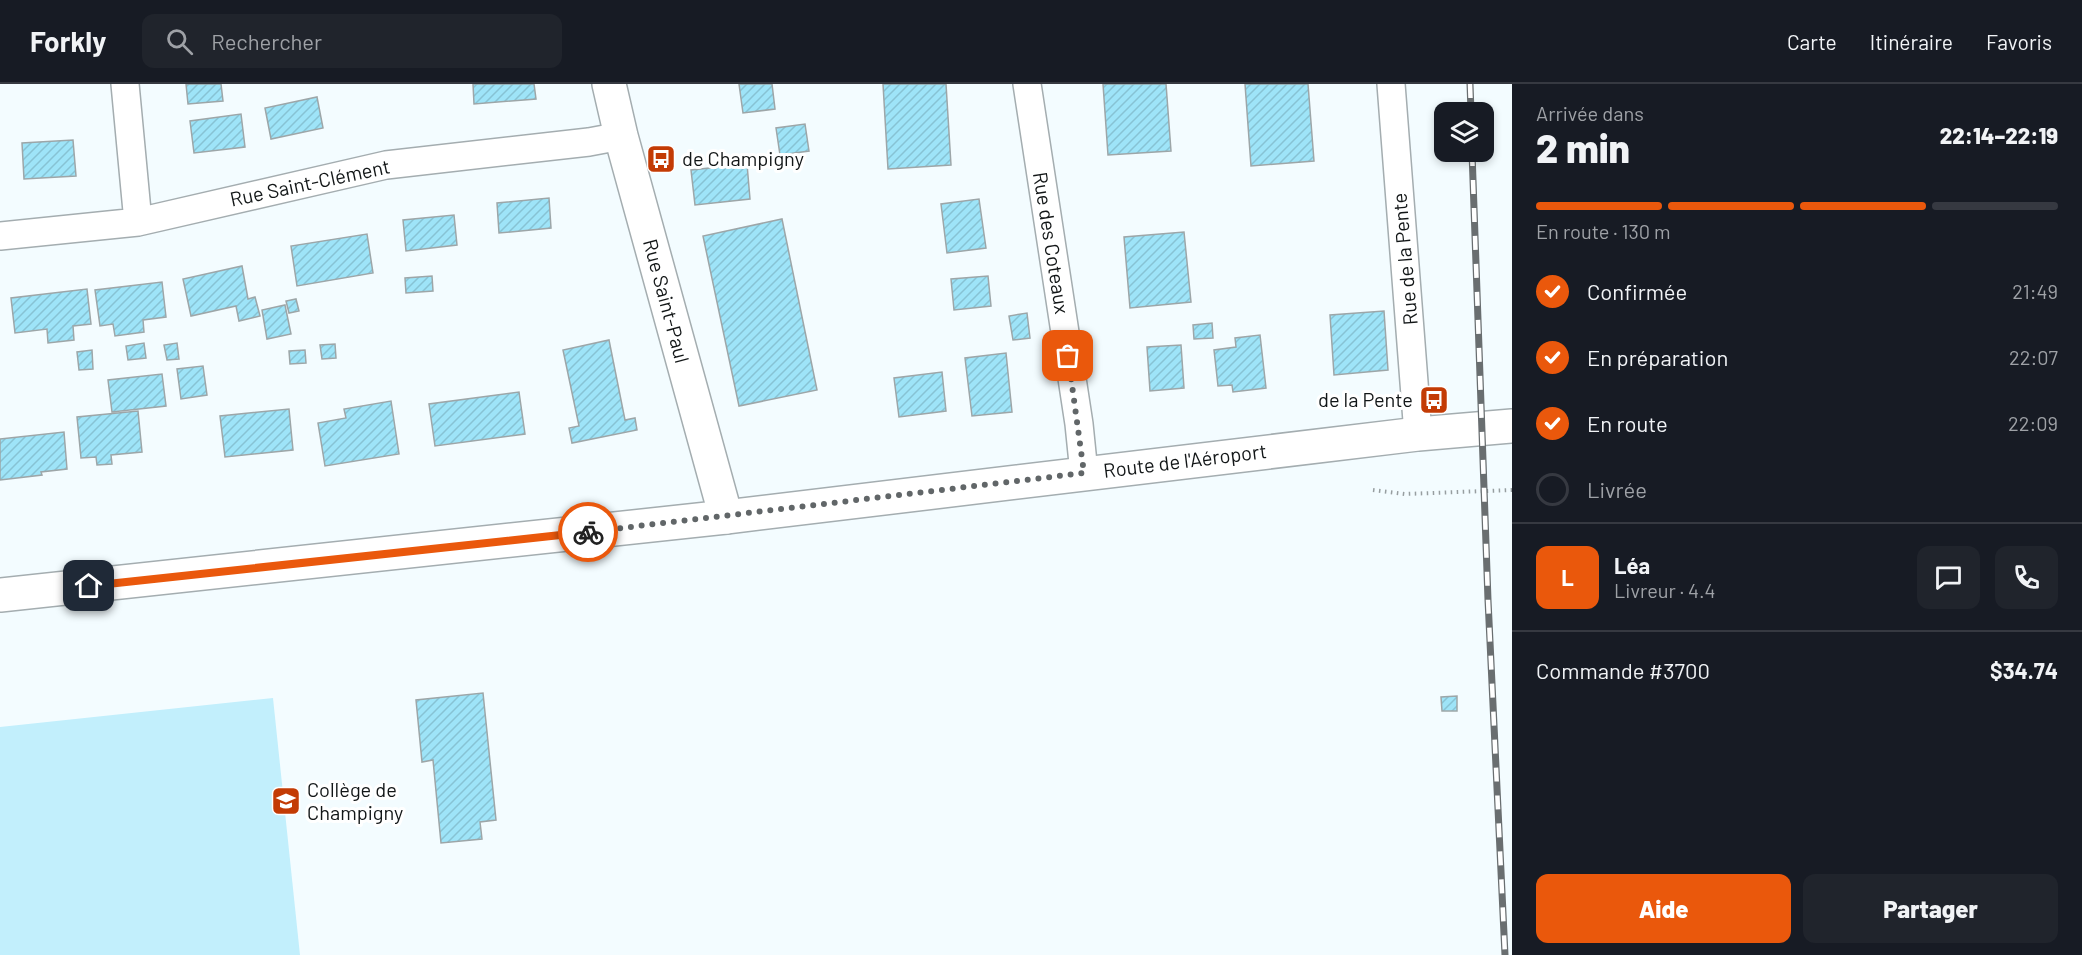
<!DOCTYPE html>
<html lang="fr">
<meta charset="utf-8">
<style>
body{margin:0;font-family:Barlow,sans-serif;background:#20242c;color:#f1f3f6;height:100vh;display:flex;flex-direction:column;font-size:22px;white-space:nowrap}
*{box-sizing:border-box;margin:0}
p{font-size:20px;color:#9ea1a6}
.icon{flex:none;width:33px;height:33px;fill:none;stroke:currentColor;stroke-width:2;stroke-linecap:round;stroke-linejoin:round}
.map{position:relative;flex:1;overflow:hidden}
.panel{display:flex;flex-direction:column;background:#171b24;width:570px}
.panel>*{flex:none}
.buttons{position:absolute;left:1434px;top:18px;display:grid;gap:12px}
.buttons a{display:grid;place-items:center;width:60px;height:60px;border-radius:12px;background:#171b24;box-shadow:0 3px 9px #0003;font-size:30px}
.pin{position:absolute;display:grid;place-items:center;width:51px;height:51px;color:#fff;margin:-26px;border-radius:12px;box-shadow:0 3px 9px #0006}
.courier{position:absolute;display:grid;place-items:center;width:60px;height:60px;margin:-30px;border:4px solid #ea580c;border-radius:50%;background:#fff;color:#222;box-shadow:0 2px 8px #0007}
.summary em{font-style:normal;font-weight:800}
.summary div{display:flex;flex-direction:column-reverse}
.summary{display:flex;align-items:center;justify-content:space-between;height:102px;padding:0 24px}
h1{font-size:39px;font-weight:800;line-height:45px}
.bar{display:grid;grid-template-columns:repeat(4,1fr);gap:9px 6px;align-content:center;height:72px;padding:0 24px}
.bar i{height:8px;border-radius:4px;background:#363941}
.bar .current{background:#ea580c}
.bar p{grid-column:span 4}
.line{display:flex;align-items:center;gap:15px;padding:0 24px;border-top:2px solid #363941}
.line div{flex:1}
.round{display:grid;place-items:center;flex:none;width:63px;height:63px;border-radius:12px;background:#20242c}
ol{padding:0 24px;list-style:none}
li{display:flex;align-items:center;gap:18px;height:66px}
li p{margin-inline-start:auto}
li .icon{padding:6px;border-radius:50%;background:#ea580c;color:#fff;stroke-width:4}
li:last-child{color:#9ea1a6}
li i{width:33px;height:33px;border:3px solid #363941;border-radius:50%}
.action{display:flex;gap:12px;margin-top:auto;padding:12px 24px}
.action a{flex:1;height:69px;border-radius:12px;background:#ea580c;color:#fff;font-size:24px;font-weight:800;line-height:69px;text-align:center}
.action a+a{background:#20242c;color:#f1f3f6}
header{display:flex;align-items:center;gap:36px;box-sizing:border-box;height:84px;padding:0 30px;background:#171b24;border-bottom:2px solid #363941}
header strong{font-size:28px}
nav{display:flex;gap:33px;margin-inline-start:auto;font-size:21px}
.search{width:420px;height:54px;background:#20242c;display:flex;align-items:center;gap:15px;box-sizing:border-box;padding:0 21px;border-radius:12px;color:#9ea1a6;font-size:22px}
main{display:flex;flex:1;min-height:0}
.map>svg:first-child{display:block}
.green{fill:#c2effc}
.building{fill:url(#building-hatch);stroke:#9da6a8;stroke-width:1.5}
.lines{fill:none;stroke-linecap:round;stroke-linejoin:round}
.minor-casing{stroke:#a4adb0;stroke-width:30}
.tertiary-casing{stroke:#a4adb0;stroke-width:36}
.secondary-casing{stroke:#a4adb0;stroke-width:36}
.path{stroke:#979ea0;stroke-width:4;stroke-dasharray:1.5 4.5;stroke-linecap:butt}
.minor{stroke:#fff;stroke-width:27}
.tertiary{stroke:#fff;stroke-width:33}
.secondary{stroke:#fff;stroke-width:33}
.rail-casing{stroke:#696e70;stroke-width:7}
.rail{stroke:#fff;stroke-width:4.5;stroke-dasharray:14;stroke-linecap:butt}
.done{stroke:#616668;stroke-width:6;stroke-dasharray:0 10.8}
.route{stroke:#ea580c;stroke-width:8}
.labels{text-anchor:middle;stroke-width:6;stroke-linejoin:round;paint-order:stroke}
.poi-label{font-size:20px;fill:#121617;stroke:#fff;text-anchor:start}
.street-label{font-size:20px;fill:#121617;stroke:#fff}
</style>
<header>
<strong>Forkly</strong>
<div class="search"><svg class="icon" aria-label="search" viewBox="0 0 24 24"><circle cx="10" cy="10" r="6"/><path d="M15 15l6 6"/></svg>Rechercher</div>
<nav><a>Carte</a><a>Itinéraire</a><a>Favoris</a></nav>
</header>
<main>
<div class="map">
<svg width="1512" height="871" viewBox="0 0 1512 871">
<defs>
<pattern id="building-hatch" width="6" height="6" patternUnits="userSpaceOnUse" patternTransform="scale(1.5)"><rect width="6" height="6" fill="#9ee4f8"/><path d="M-1 1l2-2M0 6l6-6M5 7l2-2" fill="none" stroke="#87c3d4"/></pattern>
</defs>
<rect width="100%" height="100%" fill="#f3fcff"/>
<path class="green" d="M273 614 300 871H0V643Z"/>
<path class="building" d="M186 0H221L223 17 188 20Z
M473 0H534L536 15 474 20Z
M739 0H772L775 25 743 29Z
M883 0H946L951 81 888 85Z
M1103 0H1166L1171 67 1108 71Z
M1245 0H1308L1314 77 1251 82Z
M317 13 323 44 271 55 265 24Z
M241 30 245 63 194 69 190 37Z
M805 40 809 67 780 71 776 44Z
M73 56 76 92 24 95 22 59Z
M747 80 750 115 695 121 691 86Z
M549 114 551 144 499 149 497 119Z
M979 115 986 164 947 169 941 120Z
M454 131 457 161 406 167 403 136Z
M782 135 817 306 739 322 703 152Z
M1184 148 1191 218 1130 224 1124 153Z
M367 150 373 189 297 202 291 162Z
M242 182 248 215 255 213 260 232 239 237 236 222 191 232 183 195Z
M432 192 433 207 406 209 405 194Z
M988 192 991 222 954 226 951 195Z
M162 198 166 233 143 236 144 248 115 252 113 240 100 242 95 206Z
M87 205 91 240 73 242 74 256 48 259 47 245 15 249 11 214Z
M296 215 299 227 289 229 286 217Z
M285 221 291 250 267 255 262 226Z
M1384 227 1388 286 1334 291 1330 231Z
M1027 229 1030 254 1013 256 1009 232Z
M1212 239 1213 254 1194 255 1193 241Z
M1260 251 1266 304 1233 308 1232 301 1218 302 1214 266 1236 263 1235 254Z
M609 256 625 336 635 334 637 346 572 359 569 344 579 342 563 266Z
M144 259 146 274 128 276 126 262Z
M177 259 179 275 167 276 164 261Z
M335 260 336 274 322 275 320 261Z
M1181 261 1184 304 1150 307 1147 263Z
M92 266 93 285 79 286 77 268Z
M305 266 306 279 290 280 289 267Z
M1006 269 1012 328 972 332 965 274Z
M203 282 207 311 181 315 177 285Z
M942 288 946 327 899 333 894 294Z
M162 290 166 322 112 328 108 296Z
M519 308 525 350 435 362 429 320Z
M391 317 399 370 325 382 318 339 346 334 344 325Z
M289 325 293 366 225 373 220 332Z
M138 327 142 368 111 371 112 380 97 381 96 373 81 374 77 333Z
M64 348 67 385 41 388 42 391 0 396V355Z
M483 609 496 736 480 738 482 755 441 759 433 676 422 678 416 616Z
M1457 612V627H1442L1441 613Z"/>
<g class="lines">
<g class="minor-casing">
<path id="minor" d="M125 0 138 138
M1027 0 1079 340 1084 389
M1391 0 1418 350
M0 152 138 138 386 81 589 58 621 52"/>
</g>
<g class="tertiary-casing">
<path id="tertiary" d="M609 0 621 52 726 433"/>
</g>
<g class="secondary-casing">
<path id="secondary" d="M0 511 726 433 1418 350 1512 342"/>
</g>
<path class="path" d="M1373 406 1405 410 1512 406"/>
<use href="#minor" class="minor"/>
<use href="#tertiary" class="tertiary"/>
<use href="#secondary" class="secondary"/>
<g class="rail-casing">
<path id="rail" d="M1470 0 1471 28
M1472 68 1488 516 1505 871"/>
</g>
<use href="#rail" class="rail"/>
</g>
<g class="lines">
<path class="done" d="M588 448 1084 389 1068 272"/>
<path class="route" d="M89 502 588 448"/>
</g>
<defs>
<g id="bus-square" transform="scale(1.5)"><rect x="-9" y="-9" width="18" height="18" rx="4" fill="#c33b05" stroke="#fff"/><path d="M-5-6H5V4H4V6H2V4H-2V6H-4V4H-5ZM-3.5-4V0h7V-4ZM-3.5 1.2v1.5H-2V1.2ZM2 1.2v1.5H3.5V1.2Z" fill="#fff"/></g>
<g id="school-square" transform="scale(1.5)"><rect x="-9" y="-9" width="18" height="18" rx="4" fill="#c33b05" stroke="#fff"/><path d="M0-5L7-2L0 1L-7-2ZM-4 1L0 2.5L4 1V4Q0 6-4 4Z" fill="#fff"/></g>
</defs>
<g fill-rule="evenodd">
<use href="#bus-square" x="661" y="75"/>
<use href="#bus-square" x="1434" y="316"/>
<use href="#school-square" x="286" y="717"/>
</g>
<g class="labels">
<g class="poi-label">
<text x="682" y="82">de Champigny</text>
<text x="1413" y="323" text-anchor="end">de la Pente</text>
<text x="307" y="713">Collège de<tspan x="307" dy="23">Champigny</tspan></text>
</g>
<g class="street-label">
<text transform="translate(310 99) rotate(-12)" y="7">Rue Saint-Clément</text>
<text transform="translate(1051 159) rotate(81)" y="7">Rue des Coteaux</text>
<text transform="translate(1405 175) rotate(-95)" y="7">Rue de la Pente</text>
<text transform="translate(666 217) rotate(75)" y="7">Rue Saint-Paul</text>
<text transform="translate(1185 377) rotate(-7)" y="7">Route de l'Aéroport</text>
</g>
</g>
</svg>
<div class="buttons">
<a><svg class="icon" aria-label="layers" viewBox="0 0 24 24"><path d="M12 4l9 5-9 5-9-5zM3 14l9 5 9-5"/></svg></a>
</div>
<div class="pin" style="left:1068px;top:272px;background:#ea580c"><svg class="icon" aria-label="bag" viewBox="0 0 24 24"><path d="M5 8h14l-1 12H6zM9 8a3 3 0 0 1 6 0"/></svg></div>
<div class="pin" style="left:89px;top:502px;background:#1f2937"><svg class="icon" aria-label="home" viewBox="0 0 24 24"><path d="M3 11l9-7 9 7M6 9v11h12V9"/></svg></div>
<div class="courier" style="left:588px;top:448px"><svg class="icon" aria-label="bike" viewBox="0 0 24 24"><circle cx="6" cy="16" r="4"/><circle cx="18" cy="16" r="4"/><path d="M6 16l4-8h5l3 8M10 8l3 8H6M13 5h3"/></svg></div>
</div>
<section class="panel">
<div class="summary"><div><h1>2 min</h1><p>Arrivée dans</p></div><em>22:14–22:19</em></div>
<div class="bar"><i class="current"></i><i class="current"></i><i class="current"></i><i></i><p>En route · 130 m</p></div>
<ol>
<li><svg class="icon" aria-label="check" viewBox="0 0 24 24"><path d="M5 12l5 5 9-10"/></svg>Confirmée<p>21:49</p></li>
<li><svg class="icon" aria-label="check" viewBox="0 0 24 24"><path d="M5 12l5 5 9-10"/></svg>En préparation<p>22:07</p></li>
<li><svg class="icon" aria-label="check" viewBox="0 0 24 24"><path d="M5 12l5 5 9-10"/></svg>En route<p>22:09</p></li>
<li><i></i>Livrée</li>
</ol>
<div class="line" style="height:108px"><b class="round" style="background:#ea580c;color:#fff">L</b><div><b>Léa</b><p>Livreur · 4.4</p></div><a class="round"><svg class="icon" aria-label="chat" viewBox="0 0 24 24"><path d="M4 5h16v11H9l-5 4z"/></svg></a><a class="round"><svg class="icon" aria-label="phone" viewBox="0 0 24 24"><path d="M5 4h4l2 5-3 2q2 4 5 5l2-3 5 2v4C11 20 4 13 5 4z"/></svg></a></div>
<div class="line" style="height:78px"><div>Commande #3700</div><b>$34.74</b></div>
<div class="action"><a>Aide</a><a>Partager</a></div>
</section>
</main>
